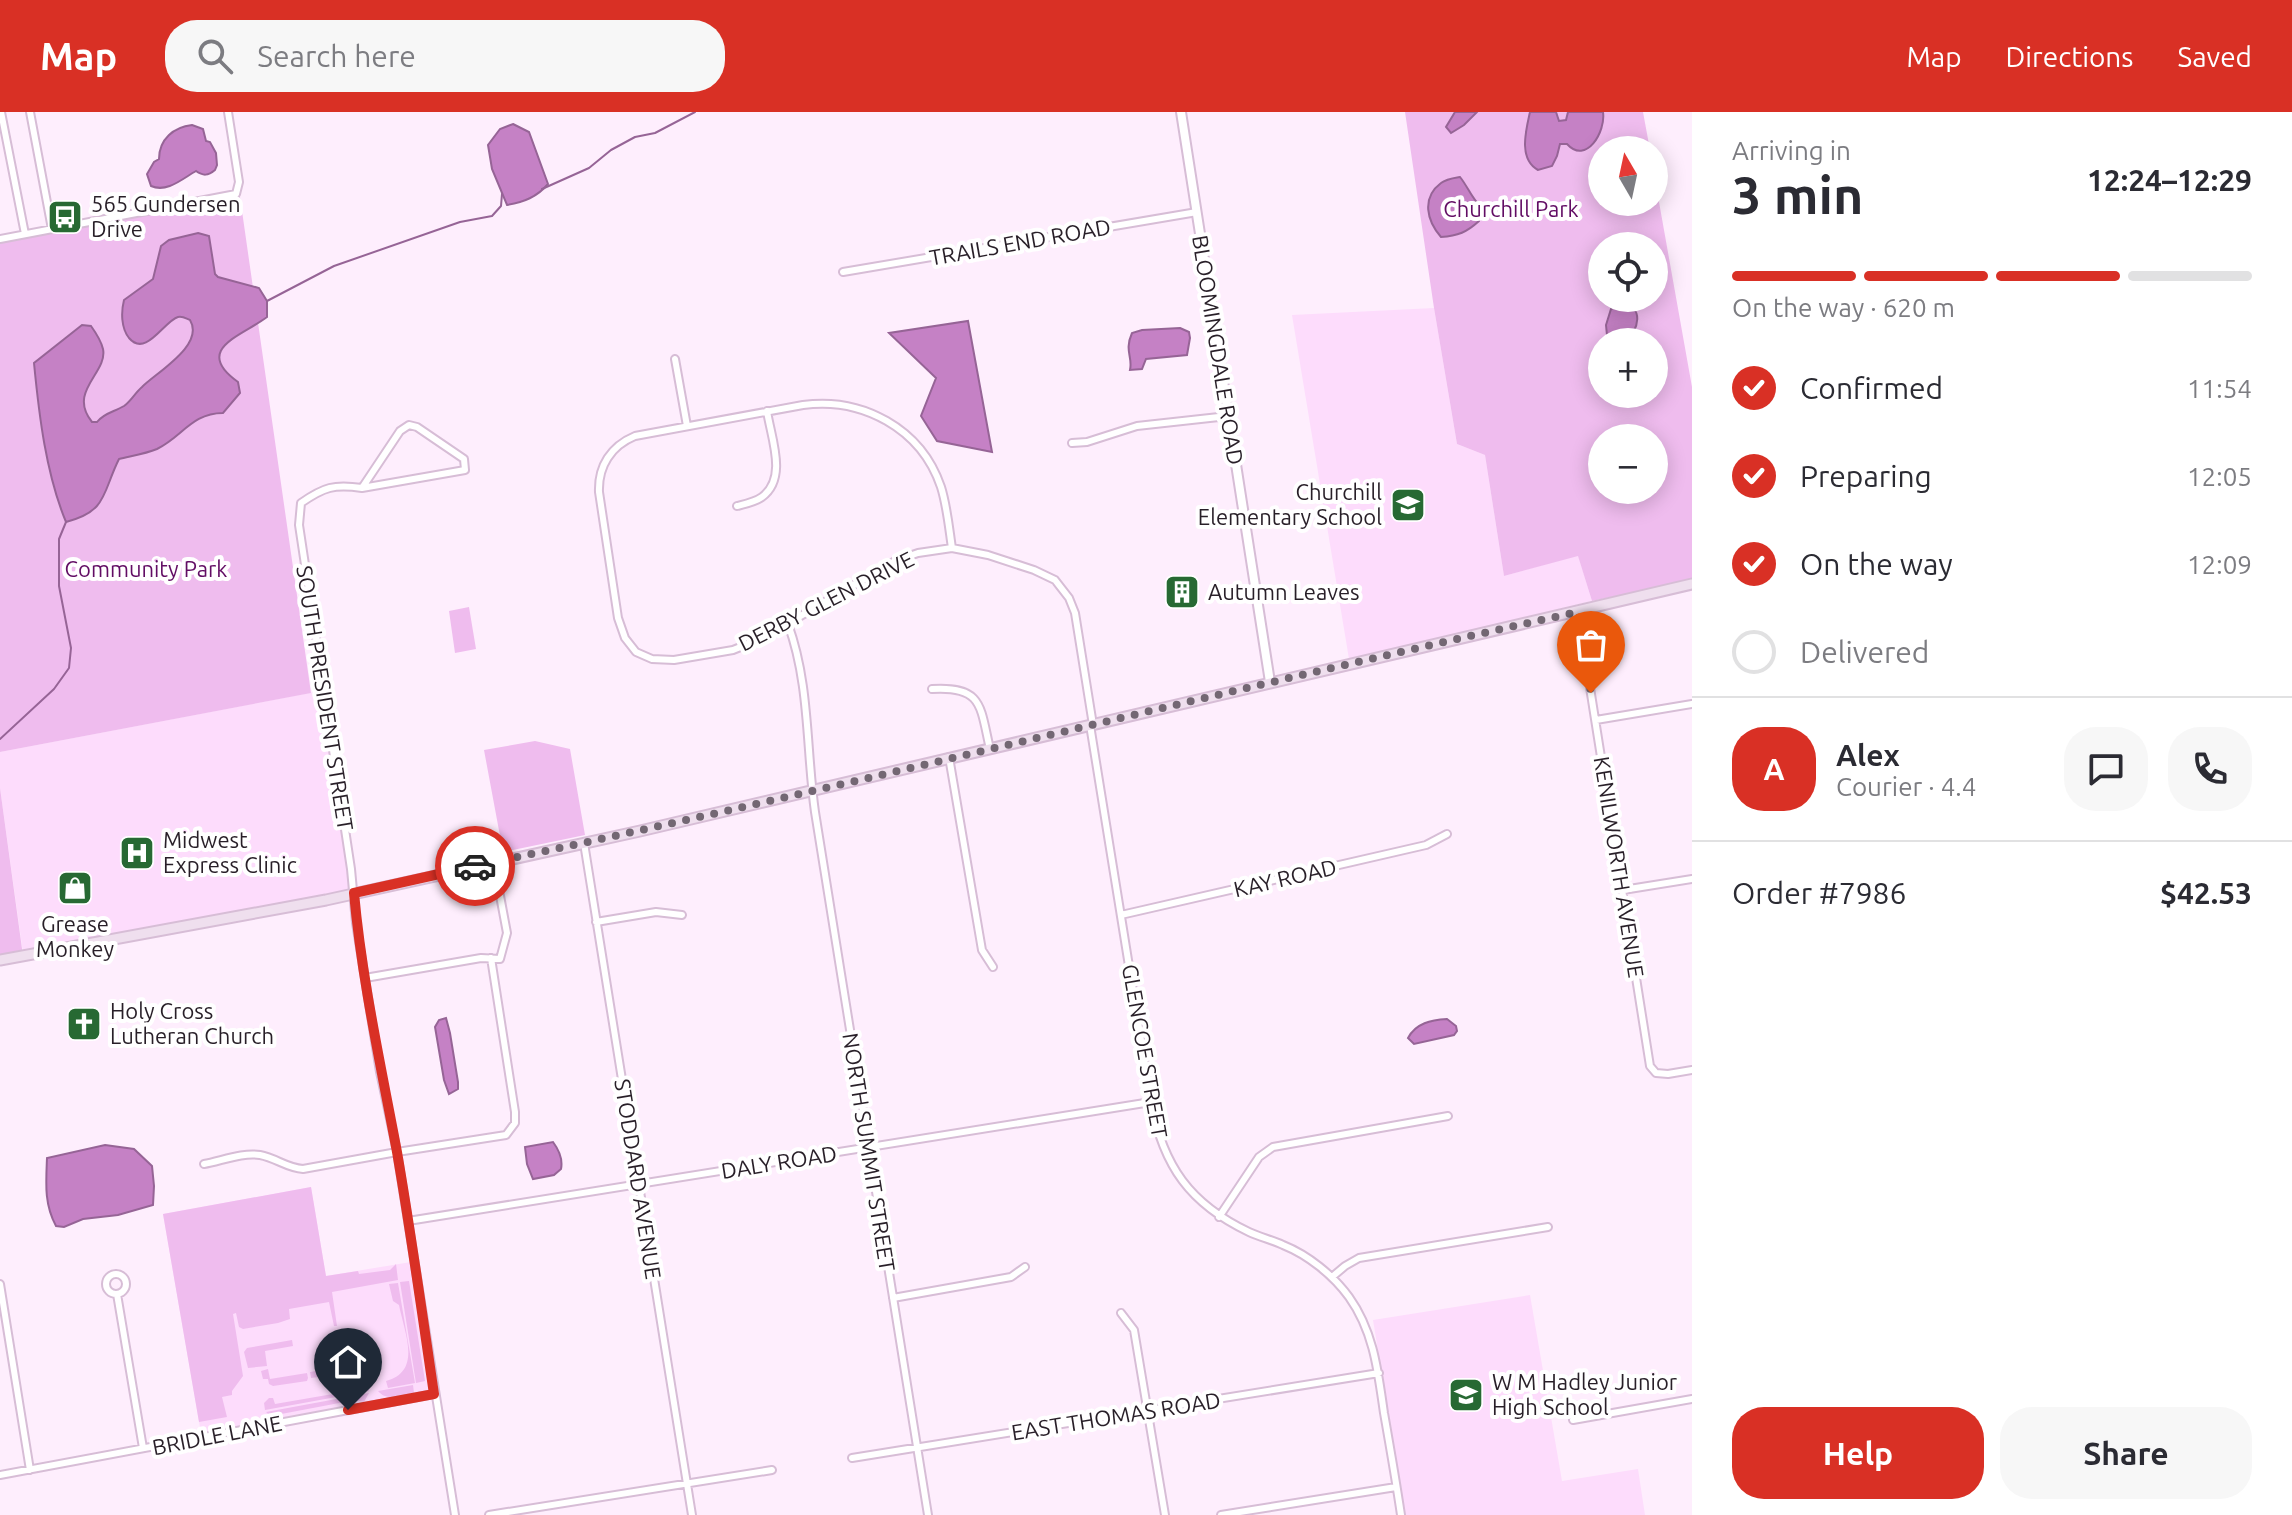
<!DOCTYPE html>
<meta charset="utf-8">
<style>
body{margin:0;font-family:Ubuntu,sans-serif;background:#f7f7f7;color:#2b2b33;height:100vh;display:flex;flex-direction:column;font-size:30px;white-space:nowrap}
*{box-sizing:border-box;margin:0}
p{font-size:26px;color:#7c7c81}
.icon{flex:none;width:44px;height:44px;fill:none;stroke:currentColor;stroke-width:2;stroke-linecap:round;stroke-linejoin:round}
.map{position:relative;flex:1;overflow:hidden}
.details{display:flex;flex-direction:column;background:#fff;width:600px}
.details>*{flex:none}
.needle{width:52px;rotate:351deg}
.buttons{position:absolute;left:1588px;top:24px;display:grid;gap:16px}
.buttons a{display:grid;place-items:center;width:80px;height:80px;border-radius:50%;background:#fff;box-shadow:0 4px 20px #0003;font-size:40px}
.pin{position:absolute;display:grid;place-items:center;width:68px;height:68px;color:#fff;margin:-82px -34px;border-radius:50% 50% 50% 0;rotate:-45deg;box-shadow:0 0 8px #0007}
.pin .icon{rotate:45deg}
.courier{position:absolute;display:grid;place-items:center;width:80px;height:80px;margin:-40px;border:6px solid #d93025;border-radius:50%;background:#fff;color:#222;box-shadow:0 2px 10px #0007}
.overview em{font-style:normal;font-weight:600}
.overview div{display:flex;flex-direction:column-reverse}
.overview{display:flex;align-items:center;justify-content:space-between;height:136px;padding:0 40px}
h1{font-size:52px;font-weight:600;line-height:60px}
.bar{display:grid;grid-template-columns:repeat(4,1fr);gap:12px 8px;align-content:center;height:96px;padding:0 40px}
.bar i{height:10px;border-radius:6px;background:#e1e1e2}
.bar .active{background:#d93025}
.bar p{grid-column:span 4}
.line{display:flex;align-items:center;gap:20px;padding:0 40px;border-top:2px solid #e1e1e2}
.line div{flex:1}
.round{display:grid;place-items:center;flex:none;width:84px;height:84px;border-radius:32px;background:#f7f7f7}
ol{padding:0 40px;list-style:none}
li{display:flex;align-items:center;gap:24px;height:88px}
li p{margin-inline-start:auto}
li .icon{padding:8px;border-radius:50%;background:#d93025;color:#fff;stroke-width:4}
li:last-child{color:#7c7c81}
li i{width:44px;height:44px;border:4px solid #e1e1e2;border-radius:50%}
.action{display:flex;gap:16px;margin-top:auto;padding:16px 40px}
.action a{flex:1;height:92px;border-radius:32px;background:#d93025;color:#fff;font-size:32px;font-weight:600;line-height:92px;text-align:center}
.action a+a{background:#f7f7f7;color:#2b2b33}
header{display:flex;align-items:center;gap:48px;box-sizing:border-box;height:112px;padding:0 40px;background:#d93025;color:#fff}
header strong{font-size:38px}
nav{display:flex;gap:44px;margin-inline-start:auto;font-size:28px}
.search{width:560px;height:72px;background:#f7f7f7;display:flex;align-items:center;gap:20px;box-sizing:border-box;padding:0 28px;border-radius:32px;color:#7c7c81;font-size:30px}
main{display:flex;flex:1;min-height:0}
.map>svg:first-child{display:block}
.built{fill:#fddcfc}
.green{fill:#efbcee;fill-rule:evenodd}
.water{fill:#c581c5;stroke:#966496;stroke-width:2}
.lines{fill:none;stroke-linecap:round;stroke-linejoin:round}
.stream{stroke:#966496;stroke-width:2}
.minor-casing{stroke:#d7bdd6;stroke-width:10}
.tertiary-casing{stroke:#d7bdd6;stroke-width:12}
.secondary-casing{stroke:#d7bdd6;stroke-width:13}
.minor{stroke:#fff;stroke-width:6}
.tertiary{stroke:#fff;stroke-width:8}
.secondary{stroke:#efdfee;stroke-width:9}
.done{stroke:#736773;stroke-width:8;stroke-dasharray:0 14.4}
.route{stroke:#d93025;stroke-width:10}
.labels{text-anchor:middle;stroke-width:8;stroke-linejoin:round;paint-order:stroke}
.poi-label{font-size:22px;fill:#281f28;stroke:#fff;text-anchor:start}
.park-label{font-size:22px;fill:#620d64;stroke:#fff}
.street-label{font-size:22px;fill:#281f28;stroke:#fff}
</style>
<header>
<strong>Map</strong>
<div class="search"><svg class="icon" aria-label="search" viewBox="0 0 24 24"><circle cx="10" cy="10" r="6"/><path d="M15 15l6 6"/></svg>Search here</div>
<nav><a>Map</a><a>Directions</a><a>Saved</a></nav>
</header>
<main>
<div class="map">
<svg width="1692" height="1403" viewBox="0 0 1692 1403">
<rect width="100%" height="100%" fill="#feeefd"/>
<path class="built" d="M1434 196 1457 332 1485 343 1504 464 1578 443 1592 489 1349 547 1292 203Z
M320 579 351 778 23 841 0 676V640Z
M311 1075 326 1164 411 1150 430 1278 201 1321 163 1102Z
M1530 1183 1562 1369 1638 1357 1645 1403H1405L1373 1208Z"/>
<path class="green" d="M1405 0H1643L1650 38H1602V90H1654V62L1692 275V468L1592 489 1578 444 1504 464 1485 343 1457 332 1434 196ZM1602 134H1654V186H1602ZM1602 230H1654V282H1602ZM1602 326H1654V378H1602Z
M240 85 311 581 0 640V129Z
M469 495 476 537 455 541 449 499Z
M535 629 570 637 585 723 503 740 484 638Z
M0 676 23 844 0 848Z
M311 1075 326 1164 358 1159 359 1162 390 1158 396 1152 398 1168 332 1180 337 1214H334L329 1190 289 1197 290 1207 278 1211 243 1217 239 1215 236 1201 233 1202 243 1264 232 1279V1283L222 1285 227 1305 199 1310 163 1102Z
M409 1169 425 1269 416 1271 400 1170Z
M398 1171 415 1271 388 1276 386 1269C423 1259 404 1220 399 1193L393 1189 389 1172Z
M292 1228 293 1234 265 1239 267 1254 248 1256 244 1240 247 1236Z
M364 1251V1255L350 1257V1261L311 1266 310 1260Z
M268 1257 270 1267 307 1261 308 1266 307 1269 273 1274 269 1272 268 1267H263L261 1259Z
M357 1270 366 1273 369 1279 265 1298 264 1291 269 1286H273L275 1292 356 1278Z
M413 1273 414 1281C402 1283 387 1290 378 1279Z
M369 1281 364 1290 355 1288 276 1303 279 1306H273L266 1300Z"/>
<path class="water" d="M1455 0H1477L1464 13 1451 21 1446 15Z
M1530 0H1556L1559 9 1566 8 1568 0H1603C1606 20 1586 53 1567 32H1560L1557 44 1552 54 1538 58C1518 47 1526 18 1530 0Z
M513 12 529 20 548 72C537 85 524 90 507 93L492 57 488 33 500 17Z
M192 13 203 17 206 29 210 30 216 41 217 53 215 58C208 64 203 64 196 59 182 67 167 81 151 74L147 62 154 50 159 47C159 27 174 15 192 13Z
M1460 65C1468 75 1471 85 1480 94L1479 109C1467 120 1458 124 1441 125 1427 109 1421 86 1441 71 1446 67 1454 66 1460 65Z
M198 121 209 124 215 162 218 165 259 176 267 189V205C242 224 192 237 238 270L240 281 223 301C192 301 182 325 157 337 145 342 131 344 119 347 102 381 108 399 66 410 46 362 39 303 34 251L82 213 91 214C96 221 101 228 103 237 108 261 67 279 92 310H97C104 301 114 300 124 294 131 289 135 281 142 275 157 260 205 233 190 208 185 206 183 204 178 205 164 209 146 246 129 226 121 216 121 200 124 188L153 167 161 134 169 128Z
M1621 192C1645 193 1639 219 1625 230H1615L1607 223 1606 213 1611 197Z
M968 209 992 340 937 329 921 304 936 266 889 221Z
M1180 216 1189 220 1190 226 1187 243 1146 247 1142 257 1130 258C1133 245 1124 239 1132 221L1142 218Z
M446 906 450 921 458 970V977L449 982 444 968 435 915 439 908Z
M1447 907 1456 914 1457 919 1454 923 1414 932 1408 926C1416 911 1431 908 1447 907Z
M553 1030C559 1038 563 1047 561 1057L554 1063 533 1067 527 1052 525 1035Z
M105 1033 134 1037 152 1054 154 1074 153 1093 118 1103 83 1107 64 1115 56 1114C44 1092 46 1071 47 1046Z"/>
<g class="lines">
<path class="stream" d="M542 77 589 56 611 38 635 25 655 21 695 0
M267 189 334 154 460 110 492 104 501 94 502 82
M0 627 54 577 69 556 71 536 59 474V427L66 410"/>
<g class="minor-casing">
<path id="minor" d="M1 0 25 122
M30 0 52 117
M0 127 236 82 239 70 228 0
M843 160 1197 100
M675 247 687 314
M1072 331 1087 330 1137 314 1228 304
M362 376 465 358 464 347 417 315 409 313 400 319 362 376C334 372 324 375 301 391L299 413 351 757 356 811 380 960 397 1040 455 1403
M737 394C745 392 755 390 762 385 788 366 771 326 767 299
M952 436C949 416 947 394 941 375 921 316 862 285 803 293L635 324C611 334 598 354 599 380L618 506 625 526 636 540 652 547 674 548 733 538 763 526 895 449 918 441 952 436 988 443 1034 458 1055 468 1069 486 1075 501 1093 613
M1578 500 1650 954 1656 961 1668 962 1692 958
M788 512C810 572 806 637 815 700L928 1403
M932 577C983 574 980 594 990 637
M1596 608 1692 592
M1090 613 1151 990C1163 1054 1190 1092 1249 1120 1260 1125 1272 1128 1283 1133 1308 1143 1333 1163 1349 1185 1374 1220 1378 1260 1384 1301 1390 1335 1396 1369 1401 1403
M949 645 982 838 993 855
M584 731 692 1403
M1623 778 1692 767
M1121 803 1426 733 1447 722
M596 810 656 800 682 803
M365 866 481 846 500 847 507 821 498 773
M204 1052C221 1049 243 1040 260 1043 276 1046 287 1056 303 1057L397 1040 506 1023 515 1011V1000L491 846
M1219 1105 1259 1045 1273 1035 1448 1004
M408 1109 1151 990
M106 1172a10 10 0 1 1 20 0a10 10 0 1 1-20 0Z
M1332 1165 1345 1154 1359 1146 1548 1115
M0 1172 30 1358
M117 1182 143 1336
M893 1186 1011 1165 1025 1155
M1121 1201 1134 1218 1165 1403
M1573 1308 1692 1287
M852 1346 1379 1261
M0 1363 434 1282
M489 1403 772 1358
M1221 1403 1396 1375"/>
</g>
<g class="tertiary-casing">
<path id="tertiary" d="M1181 0 1270 570"/>
</g>
<g class="secondary-casing">
<path id="secondary" d="M0 848 326 788 640 719 1692 472"/>
</g>
<use href="#minor" class="minor"/>
<use href="#tertiary" class="tertiary"/>
<use href="#secondary" class="secondary"/>
</g>
<g class="lines">
<path class="done" d="M475 754C844 677 1209 581 1578 500L1591 581"/>
<path class="route" d="M348 1298 434 1282C422 1201 411 1121 397 1040 381 954 362 869 354 781L475 754"/>
</g>
<defs>
<g id="bus-square" transform="scale(1.8)"><rect x="-9" y="-9" width="18" height="18" rx="4" fill="#276933" stroke="#fff"/><path d="M-5-6H5V4H4V6H2V4H-2V6H-4V4H-5ZM-3.5-4V0h7V-4ZM-3.5 1.2v1.5H-2V1.2ZM2 1.2v1.5H3.5V1.2Z" fill="#fff"/></g>
<g id="school-square" transform="scale(1.8)"><rect x="-9" y="-9" width="18" height="18" rx="4" fill="#276933" stroke="#fff"/><path d="M0-5L7-2L0 1L-7-2ZM-4 1L0 2.5L4 1V4Q0 6-4 4Z" fill="#fff"/></g>
<g id="building-square" transform="scale(1.8)"><rect x="-9" y="-9" width="18" height="18" rx="4" fill="#276933" stroke="#fff"/><path d="M-4-6H4V6H1V3H-1V6H-4ZM-2.5-4.3h1.7v1.8h-1.7ZM.8-4.3h1.7v1.8H.8ZM-2.5-1h1.7V.8h-1.7ZM.8-1h1.7V.8H.8Z" fill="#fff"/></g>
<g id="hospital-square" transform="scale(1.8)"><rect x="-9" y="-9" width="18" height="18" rx="4" fill="#276933" stroke="#fff"/><path d="M-5-5h3v3.5h4V-5h3V5h-3V1.5h-4V5h-3Z" fill="#fff"/></g>
<g id="shop-square" transform="scale(1.8)"><rect x="-9" y="-9" width="18" height="18" rx="4" fill="#276933" stroke="#fff"/><path d="M-5-2.5h2.3a2.7 3.5 0 0 1 5.4 0H5L5.5 6h-11ZM-1.5-2.5h3a1.5 2.3 0 0 0-3 0Z" fill="#fff"/></g>
<g id="church-square" transform="scale(1.8)"><rect x="-9" y="-9" width="18" height="18" rx="4" fill="#276933" stroke="#fff"/><path d="M-1.2-6h2.4v3.5h3.3v2.4h-3.3V6h-2.4V-.1h-3.3v-2.4h3.3Z" fill="#fff"/></g>
</defs>
<g fill-rule="evenodd">
<use href="#bus-square" x="65" y="105"/>
<use href="#school-square" x="1408" y="393"/>
<use href="#building-square" x="1182" y="480"/>
<use href="#hospital-square" x="137" y="741"/>
<use href="#shop-square" x="75" y="776"/>
<use href="#church-square" x="84" y="912"/>
<use href="#school-square" x="1466" y="1283"/>
</g>
<g class="labels">
<g class="poi-label">
<text x="91" y="100">565 Gundersen<tspan x="91" dy="25">Drive</tspan></text>
<text x="1382" y="388" text-anchor="end">Churchill<tspan x="1382" dy="25">Elementary School</tspan></text>
<text x="1208" y="488">Autumn Leaves</text>
<text x="163" y="736">Midwest<tspan x="163" dy="25">Express Clinic</tspan></text>
<text x="75" y="820" text-anchor="middle">Grease<tspan x="75" dy="25">Monkey</tspan></text>
<text x="110" y="907">Holy Cross<tspan x="110" dy="25">Lutheran Church</tspan></text>
<text x="1492" y="1278">W M Hadley Junior<tspan x="1492" dy="25">High School</tspan></text>
</g>
<g class="park-label">
<text x="1511" y="105">Churchill Park</text>
<text x="146" y="465">Community Park</text>
</g>
<g class="street-label">
<text transform="translate(1020 130) rotate(-10)" y="8">TRAILS END ROAD</text>
<text transform="translate(1218 238) rotate(81)" y="8">BLOOMINGDALE ROAD</text>
<text transform="translate(826 489) rotate(-27)" y="8">DERBY GLEN DRIVE</text>
<text transform="translate(325 586) rotate(81)" y="8">SOUTH PRESIDENT STREET</text>
<text transform="translate(1619 755) rotate(81)" y="8">KENILWORTH AVENUE</text>
<text transform="translate(1285 766) rotate(-13)" y="8">KAY ROAD</text>
<text transform="translate(1145 939) rotate(80)" y="8">GLENCOE STREET</text>
<text transform="translate(869 1040) rotate(81)" y="8">NORTH SUMMIT STREET</text>
<text transform="translate(779 1050) rotate(-9)" y="8">DALY ROAD</text>
<text transform="translate(638 1067) rotate(81)" y="8">STODDARD AVENUE</text>
<text transform="translate(1116 1304) rotate(-9)" y="8">EAST THOMAS ROAD</text>
<text transform="translate(217 1323) rotate(-11)" y="8">BRIDLE LANE</text>
</g>
</g>
</svg>
<div class="buttons">
<a><svg class="needle" viewBox="-14 -14 28 28"><path d="M0-13l5 13h-10z" fill="#e53935"/><path d="M0 13l5-13h-10z" fill="#7c7c81"/></svg></a>
<a><svg class="icon" aria-label="locate" viewBox="0 0 24 24"><circle cx="12" cy="12" r="6"/><path d="M12 2v4M12 18v4M2 12h4M18 12h4"/></svg></a>
<a>+</a>
<a>−</a>
</div>
<div class="pin" style="left:1591px;top:581px;background:#ea580c"><svg class="icon" aria-label="bag" viewBox="0 0 24 24"><path d="M5 8h14l-1 12H6zM9 8a3 3 0 0 1 6 0"/></svg></div>
<div class="pin" style="left:348px;top:1298px;background:#1f2937"><svg class="icon" aria-label="home" viewBox="0 0 24 24"><path d="M3 11l9-7 9 7M6 9v11h12V9"/></svg></div>
<div class="courier" style="left:475px;top:754px"><svg class="icon" aria-label="car" viewBox="0 0 24 24"><path d="M5 17H2v-5l4-1 3-4h7l3 4 3 1v5h-3M9 17h6M6 11h13"/><circle cx="7" cy="17" r="2"/><circle cx="17" cy="17" r="2"/></svg></div>
</div>
<section class="details">
<div class="overview"><div><h1>3 min</h1><p>Arriving in</p></div><em>12:24–12:29</em></div>
<div class="bar"><i class="active"></i><i class="active"></i><i class="active"></i><i></i><p>On the way · 620 m</p></div>
<ol>
<li><svg class="icon" aria-label="check" viewBox="0 0 24 24"><path d="M5 12l5 5 9-10"/></svg>Confirmed<p>11:54</p></li>
<li><svg class="icon" aria-label="check" viewBox="0 0 24 24"><path d="M5 12l5 5 9-10"/></svg>Preparing<p>12:05</p></li>
<li><svg class="icon" aria-label="check" viewBox="0 0 24 24"><path d="M5 12l5 5 9-10"/></svg>On the way<p>12:09</p></li>
<li><i></i>Delivered</li>
</ol>
<div class="line" style="height:144px"><b class="round" style="background:#d93025;color:#fff">A</b><div><b>Alex</b><p>Courier · 4.4</p></div><a class="round"><svg class="icon" aria-label="chat" viewBox="0 0 24 24"><path d="M4 5h16v11H9l-5 4z"/></svg></a><a class="round"><svg class="icon" aria-label="phone" viewBox="0 0 24 24"><path d="M5 4h4l2 5-3 2q2 4 5 5l2-3 5 2v4C11 20 4 13 5 4z"/></svg></a></div>
<div class="line" style="height:104px"><div>Order #7986</div><b>$42.53</b></div>
<div class="action"><a>Help</a><a>Share</a></div>
</section>
</main>
